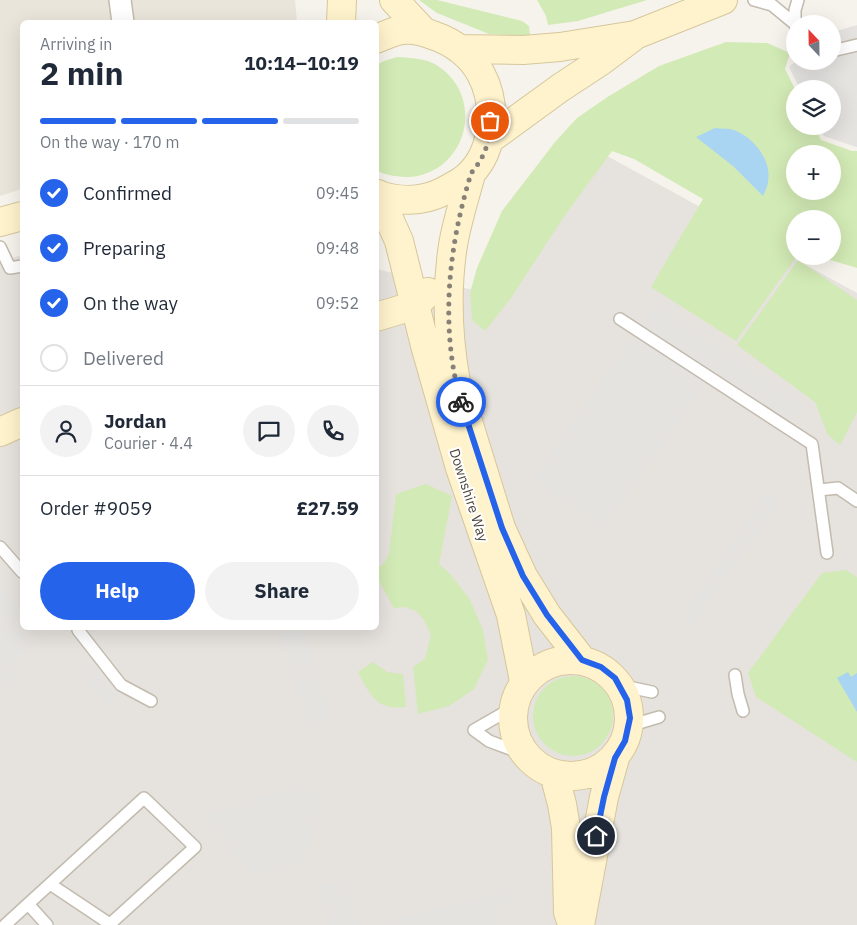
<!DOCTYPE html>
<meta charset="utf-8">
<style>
body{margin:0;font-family:"IBM Plex Sans",sans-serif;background:#f2f2f3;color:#1f2937;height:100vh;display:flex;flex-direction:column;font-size:19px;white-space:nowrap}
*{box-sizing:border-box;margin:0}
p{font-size:16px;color:#747a83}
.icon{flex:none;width:28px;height:28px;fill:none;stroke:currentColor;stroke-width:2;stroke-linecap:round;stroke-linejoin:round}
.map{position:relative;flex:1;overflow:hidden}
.drawer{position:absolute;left:20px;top:20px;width:359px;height:610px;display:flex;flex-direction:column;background:#fff;border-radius:8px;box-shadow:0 5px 20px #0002}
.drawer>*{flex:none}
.needle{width:32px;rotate:338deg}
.fabs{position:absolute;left:786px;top:15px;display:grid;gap:10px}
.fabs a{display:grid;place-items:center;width:55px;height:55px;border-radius:50%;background:#fff;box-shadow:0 5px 20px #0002;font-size:25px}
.pin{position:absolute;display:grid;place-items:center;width:42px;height:42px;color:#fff;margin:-21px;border:2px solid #fff;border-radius:50%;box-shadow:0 1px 5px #0007}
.courier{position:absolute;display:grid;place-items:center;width:50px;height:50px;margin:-25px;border:4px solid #2563eb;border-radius:50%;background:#fff;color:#222;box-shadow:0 1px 6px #0007}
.headline em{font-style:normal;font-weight:700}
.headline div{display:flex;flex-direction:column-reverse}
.headline{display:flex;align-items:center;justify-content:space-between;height:85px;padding:0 20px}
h1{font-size:32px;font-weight:700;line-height:38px}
.bar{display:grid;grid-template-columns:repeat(4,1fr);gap:8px 5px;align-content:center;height:60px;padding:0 20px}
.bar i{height:6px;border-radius:4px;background:#e0e1e3}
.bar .selected{background:#2563eb}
.bar p{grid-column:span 4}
.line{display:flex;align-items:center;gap:12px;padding:0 20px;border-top:1px solid #e0e1e3}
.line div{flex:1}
.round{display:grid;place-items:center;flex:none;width:52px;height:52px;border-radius:26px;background:#f2f2f3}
ol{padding:0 20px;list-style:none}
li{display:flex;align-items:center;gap:15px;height:55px}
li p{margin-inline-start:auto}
li .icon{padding:5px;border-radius:50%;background:#2563eb;color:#fff;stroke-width:4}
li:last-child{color:#747a83}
li i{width:28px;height:28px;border:2px solid #e0e1e3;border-radius:50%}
.cta{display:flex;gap:10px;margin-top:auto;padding:10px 20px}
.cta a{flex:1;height:58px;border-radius:30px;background:#2563eb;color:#fff;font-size:20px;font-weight:700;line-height:58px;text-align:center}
.cta a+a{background:#f2f2f3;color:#1f2937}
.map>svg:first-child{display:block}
.residential{fill:#eae5da}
.industrial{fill:#e6e2dd}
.green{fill:#d2eab5;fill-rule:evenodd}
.parking{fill:#e5e3e0}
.water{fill:#a9d4f2}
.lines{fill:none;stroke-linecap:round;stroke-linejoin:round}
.lane-casing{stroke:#c2bbae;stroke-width:14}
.street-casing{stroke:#c2bbae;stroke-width:24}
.secondary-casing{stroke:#d6c79b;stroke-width:30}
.lane{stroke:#fff;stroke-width:11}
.street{stroke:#fff;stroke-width:21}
.secondary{stroke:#fff3cd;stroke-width:28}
.done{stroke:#878178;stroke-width:5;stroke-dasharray:0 9}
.route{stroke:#2563eb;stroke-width:6}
.labels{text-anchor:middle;stroke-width:4;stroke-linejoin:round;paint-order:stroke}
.street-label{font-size:14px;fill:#4b4439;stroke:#fff}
</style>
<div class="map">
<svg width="857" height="925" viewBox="0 0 857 925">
<rect width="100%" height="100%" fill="#f6f3ec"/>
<path class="residential" d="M0 0H295L297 22H22V189L0 196Z"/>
<path class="industrial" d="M578 140 857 293V925H0V262L22 255V628H376V262L380 270 488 293Z"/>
<path class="green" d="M419 0H437L522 21 529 26 530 36 489 34 437 13Z
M537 0H647L578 21 548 25 546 16Z
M726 42 767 43 790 53 785 69 795 89V126H814L821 140 852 151H857V268L817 256H832V219H795V256H797L736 341 651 287 703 199 634 159 612 151 563 218 511 298 485 331 472 320 470 293 477 268 502 211 555 142 577 118 609 96 659 66ZM795 154H832V191H795Z
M397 57C411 58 426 58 438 66 486 98 467 172 410 177 399 177 386 176 376 170V65L384 61Z
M798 260 857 300V412L840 445 828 435 815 402 737 345Z
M426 484 452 496 439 564 450 574 469 598 483 630 488 660 474 689 449 706 418 714 413 667 425 659 431 635 424 620 416 611 405 607 394 608 376 576V570L384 563 389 554 396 494Z
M846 570 857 577V762L756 697 748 673 822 573Z
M373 662 387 672 403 674 406 707C377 711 370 695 358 672Z
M533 716a40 40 0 1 1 80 0a40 40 0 1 1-80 0Z"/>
<path class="parking" d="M857 25V147H856L824 136 819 126H832V89H800L789 67 796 61H832L833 32Z
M655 303 807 407 793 428 711 373 605 528 534 480Z
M767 492 780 501 693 626 680 617Z
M0 587 22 609 9 623 32 645 10 667 20 677 0 697Z
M278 628H304L331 720 308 727Z
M91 662 121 696 109 706 79 672Z
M300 785 327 795 303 864 257 877 200 816Z
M347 878 359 925H327L317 886Z
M512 888 516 902 495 907 500 925H377Z"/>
<path class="water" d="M715 128C721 129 729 128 734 130 753 137 772 160 768 181 768 186 765 191 763 196L733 166 696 137Z
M848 672 851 677 857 673V712L837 678Z"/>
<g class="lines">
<g class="lane-casing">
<path id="lane" d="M754 0 772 5 795 24
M795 25V10L798 0
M832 51 857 45
M0 247 10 268 22 266
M620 319 812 444 827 553
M819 490 838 488 857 501
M0 547 22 572
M78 630 121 685 151 701
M735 675 738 694 743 711
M619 685 652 692
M514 707 474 730 489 741 526 755
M629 726 659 717
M28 904 47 925
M5 925 144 798 195 847 110 924 50 884"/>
</g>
<g class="street-casing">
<path id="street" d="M120 0 123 22"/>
</g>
<g class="secondary-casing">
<path id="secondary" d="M394 0 424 32
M341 22 342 0
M376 39C384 36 393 31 402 30 412 29 425 32 435 36 453 42 472 56 481 74 497 104 495 148 471 173 464 181 452 187 442 192 422 202 398 202 376 194
M460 49 523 50 560 47 635 35 723 0
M490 139 560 88 601 61 633 37
M471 174C465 197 457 221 453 245 446 290 448 338 456 383L501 528 523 576 547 615 582 660
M378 194 399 241 426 349 460 468 511 615 524 681
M0 222 22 216
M376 317 416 305 428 292
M0 432 22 422
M513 718a58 58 0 1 1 116 0a58 58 0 1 1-116 0Z
M554 774 562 804 566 828 568 912 572 924
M580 925 604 797 615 758"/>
</g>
<use href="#lane" class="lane"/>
<use href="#street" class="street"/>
<use href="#secondary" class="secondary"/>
</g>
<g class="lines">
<path class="done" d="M461 402C440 329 448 249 470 177 471 172 475 168 478 164 487 150 490 138 490 121"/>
<path class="route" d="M461 402 502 528 523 576 547 615 582 660 601 667 615 678 627 700 630 718 625 741 615 758 604 797 596 836"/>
</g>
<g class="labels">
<g class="street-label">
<text transform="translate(469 495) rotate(72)" y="5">Downshire Way</text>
</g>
</g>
</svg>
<div class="fabs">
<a><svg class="needle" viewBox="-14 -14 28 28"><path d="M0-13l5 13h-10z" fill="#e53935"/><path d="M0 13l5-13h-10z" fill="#747a83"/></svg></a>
<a><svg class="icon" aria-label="layers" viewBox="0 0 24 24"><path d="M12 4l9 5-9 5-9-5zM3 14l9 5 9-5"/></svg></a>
<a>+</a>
<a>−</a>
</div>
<div class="pin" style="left:490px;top:121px;background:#ea580c"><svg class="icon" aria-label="bag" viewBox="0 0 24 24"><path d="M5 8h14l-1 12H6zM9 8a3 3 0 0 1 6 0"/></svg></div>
<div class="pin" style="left:596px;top:836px;background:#1f2937"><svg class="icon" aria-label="home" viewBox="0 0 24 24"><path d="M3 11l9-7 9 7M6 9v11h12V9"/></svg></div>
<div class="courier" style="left:461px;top:402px"><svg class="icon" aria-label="bike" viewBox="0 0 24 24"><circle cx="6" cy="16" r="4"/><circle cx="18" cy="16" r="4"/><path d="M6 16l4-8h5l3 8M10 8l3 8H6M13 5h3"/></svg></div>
<section class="drawer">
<div class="headline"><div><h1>2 min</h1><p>Arriving in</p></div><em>10:14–10:19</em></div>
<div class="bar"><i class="selected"></i><i class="selected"></i><i class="selected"></i><i></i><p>On the way · 170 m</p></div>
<ol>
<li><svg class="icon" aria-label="check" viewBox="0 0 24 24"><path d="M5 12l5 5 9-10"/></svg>Confirmed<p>09:45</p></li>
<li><svg class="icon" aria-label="check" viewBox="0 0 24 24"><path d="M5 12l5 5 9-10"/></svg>Preparing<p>09:48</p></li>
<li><svg class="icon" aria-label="check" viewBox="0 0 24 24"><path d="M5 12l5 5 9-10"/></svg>On the way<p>09:52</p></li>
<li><i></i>Delivered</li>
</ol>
<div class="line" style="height:90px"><a class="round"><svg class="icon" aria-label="person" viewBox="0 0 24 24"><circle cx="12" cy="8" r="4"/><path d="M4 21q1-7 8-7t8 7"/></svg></a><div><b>Jordan</b><p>Courier · 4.4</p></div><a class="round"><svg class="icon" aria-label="chat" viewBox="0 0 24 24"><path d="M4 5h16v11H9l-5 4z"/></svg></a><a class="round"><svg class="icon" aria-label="phone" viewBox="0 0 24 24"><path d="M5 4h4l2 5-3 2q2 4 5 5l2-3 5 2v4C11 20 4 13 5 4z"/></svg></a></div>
<div class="line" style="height:65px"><div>Order #9059</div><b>£27.59</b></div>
<div class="cta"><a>Help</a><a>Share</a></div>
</section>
</div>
